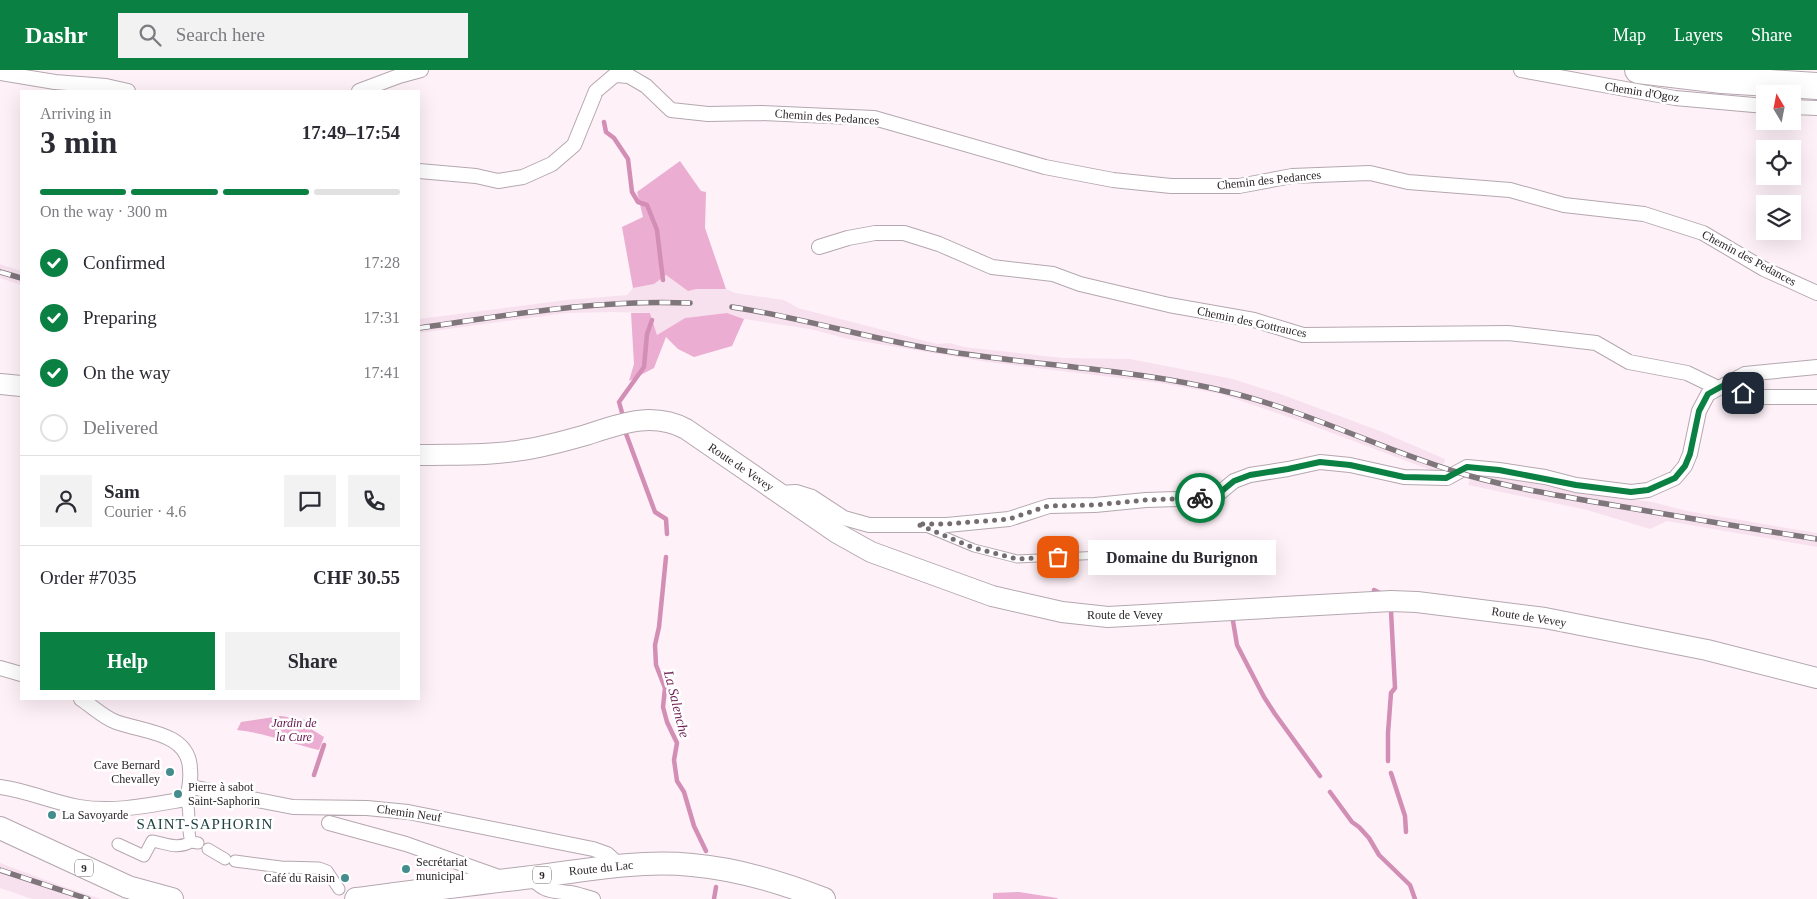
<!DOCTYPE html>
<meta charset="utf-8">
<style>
body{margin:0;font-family:"Times New Roman",serif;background:#f2f2f3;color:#2b2b33;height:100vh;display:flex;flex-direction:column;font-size:19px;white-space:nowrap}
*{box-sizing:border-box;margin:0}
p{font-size:16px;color:#7c7c81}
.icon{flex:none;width:28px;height:28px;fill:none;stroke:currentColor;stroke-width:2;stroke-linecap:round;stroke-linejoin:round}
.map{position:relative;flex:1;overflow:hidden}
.sheet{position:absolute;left:20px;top:20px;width:400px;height:610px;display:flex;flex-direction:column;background:#fff;border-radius:0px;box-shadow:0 5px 20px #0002}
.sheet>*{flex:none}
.needle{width:32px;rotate:350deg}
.fabs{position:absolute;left:1756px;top:15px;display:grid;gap:10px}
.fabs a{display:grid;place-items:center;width:45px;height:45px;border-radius:0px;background:#fff;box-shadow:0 5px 20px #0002;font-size:25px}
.pin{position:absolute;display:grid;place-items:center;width:42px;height:42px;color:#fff;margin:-21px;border-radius:10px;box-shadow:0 2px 8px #0006}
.courier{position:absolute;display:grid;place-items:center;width:50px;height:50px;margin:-25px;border:4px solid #0b8043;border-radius:50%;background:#fff;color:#222;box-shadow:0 1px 6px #0007}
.bubble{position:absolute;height:35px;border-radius:0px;background:#fff;box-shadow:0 5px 20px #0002;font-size:16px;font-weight:600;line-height:35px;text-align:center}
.overview em{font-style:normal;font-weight:600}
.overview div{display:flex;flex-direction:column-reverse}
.overview{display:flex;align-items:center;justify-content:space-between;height:85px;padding:0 20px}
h1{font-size:32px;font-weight:600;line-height:38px}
.bar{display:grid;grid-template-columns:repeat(4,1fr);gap:8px 5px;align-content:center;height:60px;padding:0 20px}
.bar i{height:6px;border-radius:4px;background:#e1e1e2}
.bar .selected{background:#0b8043}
.bar p{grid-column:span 4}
.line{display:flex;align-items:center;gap:12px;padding:0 20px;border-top:1px solid #e1e1e2}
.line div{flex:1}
.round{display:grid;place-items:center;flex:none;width:52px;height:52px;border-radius:0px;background:#f2f2f3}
ol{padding:0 20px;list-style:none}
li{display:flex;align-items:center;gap:15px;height:55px}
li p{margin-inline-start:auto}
li .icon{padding:5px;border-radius:50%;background:#0b8043;color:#fff;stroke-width:4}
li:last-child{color:#7c7c81}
li i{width:28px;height:28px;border:2px solid #e1e1e2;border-radius:50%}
.action{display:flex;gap:10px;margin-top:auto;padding:10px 20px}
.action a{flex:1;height:58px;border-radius:0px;background:#0b8043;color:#fff;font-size:20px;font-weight:600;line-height:58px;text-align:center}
.action a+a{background:#f2f2f3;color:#2b2b33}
header{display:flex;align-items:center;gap:30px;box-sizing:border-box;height:70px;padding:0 25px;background:#0b8043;color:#fff}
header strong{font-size:24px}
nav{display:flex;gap:28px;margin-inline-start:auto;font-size:18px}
.search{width:350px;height:45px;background:#f2f2f3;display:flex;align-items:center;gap:12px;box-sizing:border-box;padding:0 18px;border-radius:0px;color:#7c7c81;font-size:19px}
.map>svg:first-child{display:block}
.built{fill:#f8e1ee}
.green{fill:#ebadd1}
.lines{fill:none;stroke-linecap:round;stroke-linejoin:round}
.stream{stroke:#d38eb6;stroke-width:4.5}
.service-casing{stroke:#b5a7af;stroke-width:9}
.pedestrian-casing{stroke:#b5a7af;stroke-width:13}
.minor-casing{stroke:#b5a7af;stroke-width:16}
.secondary-casing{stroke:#b5a7af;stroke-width:22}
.primary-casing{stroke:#b5a7af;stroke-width:24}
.motorway-casing{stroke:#b5a7af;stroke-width:28}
.service{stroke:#fff;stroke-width:7}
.pedestrian{stroke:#fff;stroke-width:11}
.minor{stroke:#fff;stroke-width:14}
.secondary{stroke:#fff;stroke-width:20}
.primary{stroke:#fff;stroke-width:22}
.motorway{stroke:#fff;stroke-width:26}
.rail-casing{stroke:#7f767b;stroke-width:5.5}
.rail{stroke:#fff;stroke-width:4;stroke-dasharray:11;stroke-linecap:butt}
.done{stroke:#756c71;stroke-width:5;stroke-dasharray:0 9}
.route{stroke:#0b8043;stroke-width:6}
.poi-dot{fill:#448c8d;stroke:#fff;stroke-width:2}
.labels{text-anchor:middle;stroke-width:5;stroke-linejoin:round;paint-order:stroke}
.shield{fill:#fff;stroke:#6b6669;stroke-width:1}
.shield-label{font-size:11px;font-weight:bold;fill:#2b2529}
.street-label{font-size:12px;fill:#2b2529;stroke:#fff}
.park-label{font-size:12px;font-style:italic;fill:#64134b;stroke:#fff}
.poi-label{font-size:12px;fill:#2b2529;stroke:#fff;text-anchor:start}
.water-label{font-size:14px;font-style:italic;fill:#6d1d53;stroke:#fff}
.quarter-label{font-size:15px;letter-spacing:1px;fill:#1c3f3f;stroke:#fff}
</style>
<header>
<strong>Dashr</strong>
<div class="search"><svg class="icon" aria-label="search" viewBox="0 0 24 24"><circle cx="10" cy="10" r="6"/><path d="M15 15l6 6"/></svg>Search here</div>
<nav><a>Map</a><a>Layers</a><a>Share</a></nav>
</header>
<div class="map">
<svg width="1817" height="829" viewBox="0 0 1817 829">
<rect width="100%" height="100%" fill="#fef1f8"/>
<path class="built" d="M0 194 21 201V215L0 208Z
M666 205 688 221 697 219H726L735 223 784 230 798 238 937 274 950 273 964 277 1063 288 1130 289 1233 309 1283 325 1380 361 1445 389 1441 404 1300 351 1221 324 1160 313 987 292 848 269 810 259 744 249 727 243 685 248 657 265 650 243 611 242 566 243 419 263V249L566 230 627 225 633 218 654 214Z
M1473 401 1561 419 1652 432 1687 441 1817 463V477L1667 451 1650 459 1587 440 1468 415Z
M0 793 59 815 101 829H32L0 818Z"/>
<path class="green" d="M680 91 701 121 706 122 705 158 726 219H697L688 221 666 205 654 214 633 218 622 157 643 147 637 122Z
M631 243H650L657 265 685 248 727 243 744 249 732 276 694 287 678 279 666 267 654 298 629 311 634 294Z
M281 646 306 650 308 657 324 667 319 680C294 674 265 663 237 660L241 652Z
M1019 822 1057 828 1058 829H993V823Z"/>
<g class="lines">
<path class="stream" d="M604 52 606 62 614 68 628 89 632 122 638 132 647 135 657 160 663 210
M623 346 619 332 644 297 647 264 652 250
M625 361 655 442 666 449 667 464
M666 487 659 557 655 575 656 595 665 618 663 637 667 652 677 673 674 690 677 711 684 722 694 756 706 781
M1374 520 1384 525
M1233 551 1237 575 1264 627 1275 644 1320 706
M1388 691V663L1391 623 1395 618 1391 541
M1391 703 1405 746 1406 762
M314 705 324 675
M1330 722 1352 752 1359 757 1369 768 1379 785 1410 815 1415 829
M714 829 716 817"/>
<g class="service-casing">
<path id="service" d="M926 458 974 478 1017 489 1102 485"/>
</g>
<g class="pedestrian-casing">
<path id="pedestrian" d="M186 729C192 743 186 757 191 772L198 773
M118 774 144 786 152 771C166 773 176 780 191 772
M208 779 225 789
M235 791 281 797 319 798 327 801 339 819"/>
</g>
<g class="minor-casing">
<path id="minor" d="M1521 0 1675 28 1765 36
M0 3 55 12 106 16 128 21
M359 21 399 6 421 0
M1792 37 1817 38
M419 101 476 106 498 111 523 107 552 94 574 75 596 21 615 5 629 6 646 16 671 40 708 44 761 43 874 48 1045 97 1113 110 1171 116H1239L1292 106 1370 103 1408 112 1510 120 1564 135 1644 144 1703 163 1764 199 1817 223
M819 177 848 168 875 163H904L939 174 992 197 1053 204 1080 214 1169 235 1254 250 1303 265 1508 263 1596 273 1629 292 1687 303 1718 318
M1726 314 1743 323 1759 327H1817
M779 423 796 422 812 427 844 448 869 455H947L1009 449 1049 436 1095 435 1146 430 1207 428 1217 425 1234 411 1250 405 1288 399 1320 392 1350 395 1404 407 1447 408 1467 397 1499 400 1545 407 1576 415 1631 422 1648 420 1675 408 1685 396 1690 384 1699 341 1708 324 1745 304 1817 297
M0 598 21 604
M0 717C28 721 52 732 79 737 114 743 151 735 186 729 190 719 191 711 190 699 189 662 143 662 116 652 103 647 92 636 81 629
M191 717 293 737 367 738 408 742 593 779 607 784 620 796
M329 753 406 774 502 808
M531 807C545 822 550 820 570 823 577 824 585 827 593 829"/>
</g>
<g class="secondary-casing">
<path id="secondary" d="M0 314 21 316
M419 385C453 384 488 386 522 380 544 377 565 371 586 365 620 354 652 341 686 359L837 463 871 482 992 526 1062 542 1108 547 1391 531 1417 532 1545 548 1707 580 1817 608"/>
</g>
<g class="primary-casing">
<path id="primary" d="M0 758 128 817 172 829
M356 829C418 821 479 813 541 806 591 799 642 790 692 795 738 799 781 812 824 829"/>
</g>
<g class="motorway-casing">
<path id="motorway" d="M1638 0 1722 10 1817 16"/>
</g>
<use href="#service" class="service"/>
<use href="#pedestrian" class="pedestrian"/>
<use href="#minor" class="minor"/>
<use href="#secondary" class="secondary"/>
<use href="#primary" class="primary"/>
<use href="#motorway" class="motorway"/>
<g class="rail-casing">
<path id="rail" d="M0 202 21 208
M732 237C804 248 873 270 945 281 1039 296 1135 299 1228 322 1311 342 1388 383 1470 406 1521 420 1573 428 1624 437 1688 448 1752 459 1817 469
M419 258C509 245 598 229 690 233
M0 800 88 829"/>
</g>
<use href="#rail" class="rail"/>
</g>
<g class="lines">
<path class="done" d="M1058 487 1017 489 974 478 917 454H947L1009 449 1048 436 1095 435 1146 430 1200 428"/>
<path class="route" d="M1200 428 1217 425 1234 411 1250 405 1288 399 1320 392 1350 395 1404 407 1446 408 1467 397 1499 400 1576 415 1631 422 1648 420 1675 408 1685 396 1690 384 1699 341 1708 324 1726 314 1743 323"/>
</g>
<g class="poi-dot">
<circle cx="170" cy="702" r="5"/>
<circle cx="178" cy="724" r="5"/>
<circle cx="52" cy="745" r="5"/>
<circle cx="406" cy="799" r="5"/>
<circle cx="345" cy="808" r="5"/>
</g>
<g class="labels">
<g class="shield">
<rect x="75" y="789.5" width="18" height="17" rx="4"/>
<rect x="533" y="796.5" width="18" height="17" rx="4"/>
</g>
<g class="shield-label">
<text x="84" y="802">9</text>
<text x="542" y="809">9</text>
</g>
<g class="street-label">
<text transform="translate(1642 22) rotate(9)" y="4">Chemin d'Ogoz</text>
<text transform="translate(827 47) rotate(4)" y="4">Chemin des Pedances</text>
<text transform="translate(1269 110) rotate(-6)" y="4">Chemin des Pedances</text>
<text transform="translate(1749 188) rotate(28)" y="4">Chemin des Pedances</text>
<text transform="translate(1252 252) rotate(12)" y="4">Chemin des Gottrauces</text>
<text transform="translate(741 397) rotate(34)" y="4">Route de Vevey</text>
<text x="1125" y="549">Route de Vevey</text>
<text transform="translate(1529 547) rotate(9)" y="4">Route de Vevey</text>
<text transform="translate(409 743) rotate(8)" y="4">Chemin Neuf</text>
<text transform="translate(601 798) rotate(-6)" y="4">Route du Lac</text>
</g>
<g class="park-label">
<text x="294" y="657">Jardin de<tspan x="294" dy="14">la Cure</tspan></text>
</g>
<g class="poi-label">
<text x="160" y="699" text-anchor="end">Cave Bernard<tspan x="160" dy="14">Chevalley</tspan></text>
<text x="188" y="721">Pierre à sabot<tspan x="188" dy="14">Saint-Saphorin</tspan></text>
<text x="62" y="749">La Savoyarde</text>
<text x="416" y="796">Secrétariat<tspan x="416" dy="14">municipal</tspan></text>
<text x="335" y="812" text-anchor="end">Café du Raisin</text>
</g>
<g class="water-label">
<text transform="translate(677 634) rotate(76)" y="5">La Salenche</text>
</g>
<g class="quarter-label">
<text x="205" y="759">SAINT-SAPHORIN</text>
</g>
</g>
</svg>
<div class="fabs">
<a><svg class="needle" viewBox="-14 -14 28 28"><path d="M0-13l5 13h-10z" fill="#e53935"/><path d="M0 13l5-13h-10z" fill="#7c7c81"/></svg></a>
<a><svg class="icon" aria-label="locate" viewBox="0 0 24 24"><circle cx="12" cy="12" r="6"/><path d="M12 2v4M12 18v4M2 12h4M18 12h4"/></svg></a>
<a><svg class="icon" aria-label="layers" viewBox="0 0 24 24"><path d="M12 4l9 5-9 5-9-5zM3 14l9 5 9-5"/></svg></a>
</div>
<div class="pin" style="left:1058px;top:487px;background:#ea580c"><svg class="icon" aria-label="bag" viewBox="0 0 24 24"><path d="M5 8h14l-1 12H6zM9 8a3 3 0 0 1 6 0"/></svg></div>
<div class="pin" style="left:1743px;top:323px;background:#1f2937"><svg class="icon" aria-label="home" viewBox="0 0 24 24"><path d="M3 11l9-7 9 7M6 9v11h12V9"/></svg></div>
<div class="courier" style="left:1200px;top:428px"><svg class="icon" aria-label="bike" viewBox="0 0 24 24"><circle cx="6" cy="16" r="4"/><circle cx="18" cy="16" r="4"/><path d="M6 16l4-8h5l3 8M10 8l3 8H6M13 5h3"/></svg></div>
<div class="bubble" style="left:1088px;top:470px;width:188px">Domaine du Burignon</div>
<section class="sheet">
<div class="overview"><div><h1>3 min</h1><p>Arriving in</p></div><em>17:49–17:54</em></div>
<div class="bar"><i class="selected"></i><i class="selected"></i><i class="selected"></i><i></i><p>On the way · 300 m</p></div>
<ol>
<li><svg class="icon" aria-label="check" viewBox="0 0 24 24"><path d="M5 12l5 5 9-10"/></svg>Confirmed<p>17:28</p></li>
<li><svg class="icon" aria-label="check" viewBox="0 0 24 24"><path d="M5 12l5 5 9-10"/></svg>Preparing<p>17:31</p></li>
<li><svg class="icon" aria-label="check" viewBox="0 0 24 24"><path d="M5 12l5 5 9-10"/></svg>On the way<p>17:41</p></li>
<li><i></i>Delivered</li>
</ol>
<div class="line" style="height:90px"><a class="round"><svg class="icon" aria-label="person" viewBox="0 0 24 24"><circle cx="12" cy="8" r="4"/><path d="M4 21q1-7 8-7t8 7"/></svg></a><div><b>Sam</b><p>Courier · 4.6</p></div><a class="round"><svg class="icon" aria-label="chat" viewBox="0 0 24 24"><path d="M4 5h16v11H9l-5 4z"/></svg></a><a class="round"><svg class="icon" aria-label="phone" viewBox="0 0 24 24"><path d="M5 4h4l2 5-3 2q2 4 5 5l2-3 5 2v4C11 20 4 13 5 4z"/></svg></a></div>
<div class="line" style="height:65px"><div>Order #7035</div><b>CHF 30.55</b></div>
<div class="action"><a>Help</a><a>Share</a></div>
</section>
</div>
